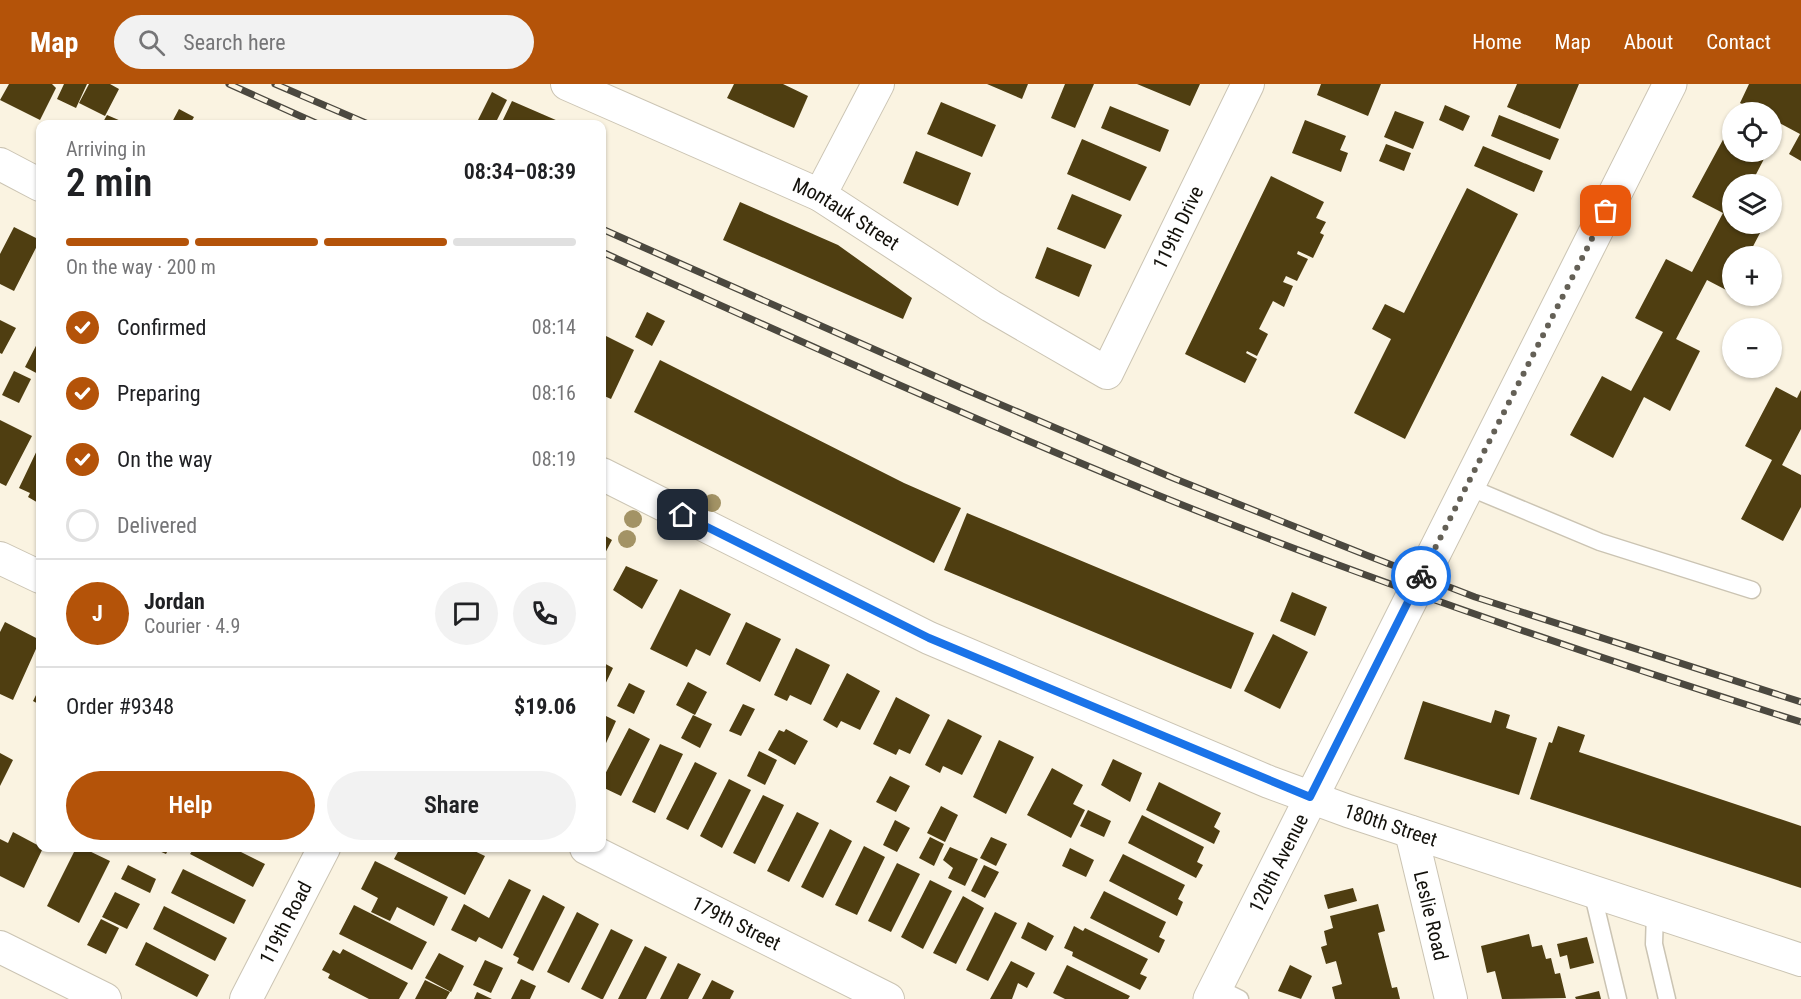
<!DOCTYPE html>
<meta charset="utf-8">
<style>
body{margin:0;font-family:"Roboto Condensed",sans-serif;background:#f2f2f2;color:#202124;height:100vh;display:flex;flex-direction:column;font-size:22px;white-space:nowrap}
*{box-sizing:border-box;margin:0}
p{font-size:20px;color:#757577}
.icon{flex:none;width:33px;height:33px;fill:none;stroke:currentColor;stroke-width:2;stroke-linecap:round;stroke-linejoin:round}
.map{position:relative;flex:1;overflow:hidden}
.details{position:absolute;left:36px;top:36px;width:570px;height:732px;display:flex;flex-direction:column;background:#fff;border-radius:12px;box-shadow:0 2px 4px #0004}
.details>*{flex:none}
.buttons{position:absolute;left:1722px;top:18px;display:grid;gap:12px}
.buttons a{display:grid;place-items:center;width:60px;height:60px;border-radius:50%;background:#fff;box-shadow:0 2px 4px #0004;font-size:30px}
.pin{position:absolute;display:grid;place-items:center;width:51px;height:51px;color:#fff;margin:-26px;border-radius:12px;box-shadow:0 3px 9px #0006}
.courier{position:absolute;display:grid;place-items:center;width:60px;height:60px;margin:-30px;border:4px solid #1a73e8;border-radius:50%;background:#fff;color:#222;box-shadow:0 2px 8px #0007}
.headline em{font-style:normal;font-weight:600}
.headline div{display:flex;flex-direction:column-reverse}
.headline{display:flex;align-items:center;justify-content:space-between;height:102px;padding:0 30px}
h1{font-size:39px;font-weight:600;line-height:45px}
.bar{display:grid;grid-template-columns:repeat(4,1fr);gap:9px 6px;align-content:center;height:72px;padding:0 30px}
.bar i{height:8px;border-radius:4px;background:#e0e0e0}
.bar .selected{background:#b45309}
.bar p{grid-column:span 4}
.line{display:flex;align-items:center;gap:15px;padding:0 30px;border-top:2px solid #e0e0e0}
.line div{flex:1}
.round{display:grid;place-items:center;flex:none;width:63px;height:63px;border-radius:32px;background:#f2f2f2}
ol{padding:0 30px;list-style:none}
li{display:flex;align-items:center;gap:18px;height:66px}
li p{margin-inline-start:auto}
li .icon{padding:6px;border-radius:50%;background:#b45309;color:#fff;stroke-width:4}
li:last-child{color:#757577}
li i{width:33px;height:33px;border:3px solid #e0e0e0;border-radius:50%}
.cta{display:flex;gap:12px;margin-top:auto;padding:12px 30px}
.cta a{flex:1;height:69px;border-radius:36px;background:#b45309;color:#fff;font-size:24px;font-weight:600;line-height:69px;text-align:center}
.cta a+a{background:#f2f2f2;color:#202124}
header{display:flex;align-items:center;gap:36px;box-sizing:border-box;height:84px;padding:0 30px;background:#b45309;color:#fff}
header strong{font-size:28px}
nav{display:flex;gap:33px;margin-inline-start:auto;font-size:21px}
.search{width:420px;height:54px;background:#f2f2f2;display:flex;align-items:center;gap:15px;box-sizing:border-box;padding:0 21px;border-radius:33px;color:#757577;font-size:22px}
.map>svg:first-child{display:block}
.building{fill:#4f3e11}
.lines{fill:none;stroke-linecap:round;stroke-linejoin:round}
.lane-casing{stroke:#cbc4b3;stroke-width:19}
.street-casing{stroke:#cbc4b3;stroke-width:34}
.secondary-casing{stroke:#cbc4b3;stroke-width:35}
.lane{stroke:#fff;stroke-width:16}
.street{stroke:#fff;stroke-width:32}
.secondary{stroke:#fff;stroke-width:33}
.rail-casing{stroke:#4b483f;stroke-width:7}
.rail{stroke:#faf3e1;stroke-width:4.5;stroke-dasharray:14;stroke-linecap:butt}
.tree{fill:#a39365}
.done{stroke:#646056;stroke-width:6;stroke-dasharray:0 10.8}
.route{stroke:#1a73e8;stroke-width:8}
.labels{text-anchor:middle;stroke-width:6;stroke-linejoin:round;paint-order:stroke}
.street-label{font-size:20px;fill:#13110b;stroke:#faf3e1}
</style>
<header>
<strong>Map</strong>
<div class="search"><svg class="icon" aria-label="search" viewBox="0 0 24 24"><circle cx="10" cy="10" r="6"/><path d="M15 15l6 6"/></svg>Search here</div>
<nav><a>Home</a><a>Map</a><a>About</a><a>Contact</a></nav>
</header>
<div class="map">
<svg width="1801" height="915" viewBox="0 0 1801 915">
<rect width="100%" height="100%" fill="#faf3e1"/>
<path class="building" d="M9 0H52L56 4 40 36 0 16Z
M64 0H87L76 24 57 15Z
M89 0H110L119 5 105 32 79 19Z
M734 0H783L808 12 794 44 727 14Z
M987 0H1028L1022 15Z
M1065 0H1094L1075 44 1051 34Z
M1137 0H1200L1190 22Z
M1321 0H1381L1368 32 1317 11Z
M1517 0H1579L1560 45 1507 23Z
M1749 0H1801V77L1789 70 1800 50 1772 35V28H1759L1740 19Z
M492 8 507 16 495 40H476Z
M512 17 565 40H501Z
M941 18 996 41 982 73 927 50Z
M1445 21 1470 32 1463 47 1439 36Z
M1110 22 1169 46 1160 68 1101 44Z
M179 25 194 33 190 40H171Z
M1395 27 1424 38 1413 65 1384 53Z
M107 31 128 40H102Z
M1499 31 1559 55 1550 76 1491 52Z
M1305 36 1346 52 1340 66 1348 69 1341 88 1292 69Z
M1725 52 1732 56V68H1754L1765 73 1751 100H1732V140H1743L1760 149 1748 172H1732V202L1730 208 1707 196 1676 255 1700 267 1670 327 1644 313 1613 374 1570 351 1602 292 1631 307 1663 248 1635 234 1666 175 1692 188 1723 129 1692 113Z
M1082 55 1147 83 1130 117 1067 90Z
M1386 60 1411 69 1404 87 1379 77Z
M1483 62 1543 87 1534 108 1474 82Z
M916 67 971 89 958 122 903 99Z
M1271 92 1324 118 1316 134 1326 138 1320 149 1324 151 1313 174 1298 167 1297 170 1308 175 1297 197 1286 192 1283 198 1293 202 1284 223 1273 217 1259 245 1268 250 1257 272 1247 267 1246 269 1257 275 1245 299 1185 270Z
M1467 104 1518 130 1405 355 1354 329 1391 255 1372 245 1385 220 1404 229Z
M1072 110 1122 131 1105 165 1057 145Z
M740 118 838 161 912 214 903 235 723 156Z
M14 143 40 156 14 207 0 200V170Z
M1047 163 1092 181 1079 213 1035 194Z
M647 228 665 237 652 262 635 253Z
M0 236 16 244 2 270 0 269Z
M602 250 634 266 611 315 602 311Z
M39 256 40 257V291L25 283Z
M660 276 904 399 961 424 934 479 634 328Z
M14 287 31 295 19 319 2 311Z
M1776 303 1797 314 1801 306V345L1782 381 1801 391V423L1783 457 1741 435 1772 376 1745 362Z
M0 336 32 352 6 402 0 399Z
M40 360V420L28 413 30 409 19 404Z
M967 429 1254 549 1231 605 944 486Z
M602 450 612 456 602 475Z
M626 482 658 496 642 525 613 506Z
M680 505 731 530 710 572 696 565 687 583 650 565Z
M1292 508 1327 523 1315 552 1280 537Z
M5 538 40 556 13 616 0 610V548Z
M746 538 781 555 760 598 726 580Z
M1273 550 1308 568 1280 625 1244 607Z
M796 564 830 581 811 621 790 611 787 617 774 611Z
M602 578 613 584 602 607Z
M847 589 880 607 860 646 841 637 837 644 823 636Z
M688 598 707 608 695 631 676 621Z
M629 599 645 607 634 630 617 622Z
M40 603V621L33 617Z
M896 613 930 631 910 670 899 665 896 671 873 660Z
M1423 617 1491 639 1495 626 1510 631 1506 644 1537 654 1519 711 1404 675Z
M743 620 755 625 741 652 729 647Z
M602 630 616 637 602 668Z
M693 631 712 640 700 664 681 654Z
M948 635 982 652 962 691 943 682 940 689 925 681Z
M1558 642 1585 651 1579 668 1801 742V804L1530 715 1549 658 1552 659Z
M629 644 650 655 621 712 602 703V696Z
M786 645 808 657 795 681 768 666 779 646 784 648Z
M999 656 1034 673 1006 730 973 713Z
M660 660 683 670 655 729 632 718Z
M759 667 777 676 765 701 747 692Z
M0 669 13 676 0 702Z
M1113 675 1142 689 1130 718 1101 701Z
M695 678 717 689 688 746 666 735Z
M1052 684 1083 701 1073 720 1085 726 1071 754 1027 731Z
M890 692 910 702 896 728 876 718Z
M729 695 751 706 722 764 700 752Z
M1159 698 1221 729 1214 743 1220 747 1214 760 1146 726Z
M763 711 784 721 755 780 733 769Z
M941 722 958 731 945 758 927 749Z
M1088 726 1111 737 1104 753 1080 742Z
M797 728 819 739 789 798 767 787Z
M1142 731 1204 763 1197 778 1203 781 1196 794 1128 759Z
M895 736 910 744 897 768 883 761Z
M830 745 852 757 823 814 801 803Z
M13 748 43 764 24 804 0 792V755L8 759Z
M930 753 944 760 934 782 919 774Z
M991 753 1007 760 996 782 980 774Z
M864 762 885 773 857 831 835 821Z
M950 763 978 775 965 802 948 794 953 784 943 776Z
M76 764H83L110 777 79 839 47 822Z
M152 764H169L166 770Z
M194 764H233L265 780 253 803 190 770Z
M400 764H468L485 772 465 811 394 775Z
M1070 764 1094 776 1086 793 1062 782Z
M1123 770 1185 801 1178 815 1183 818 1177 832 1109 797Z
M375 777 448 813 434 842 397 823 390 837 371 828 378 814 361 805Z
M897 779 920 790 891 848 868 837Z
M128 781 156 795 150 809 121 795Z
M984 781 999 788 985 814 971 807Z
M183 785 246 816 234 840 171 809Z
M509 795 531 806 502 865 479 853 476 858 451 846 464 820 489 834Z
M930 796 952 807 923 865 901 853Z
M1353 804 1357 817 1328 825 1324 811Z
M1104 807 1166 838 1159 853 1165 856 1159 869 1090 834Z
M115 808 140 820 127 845 102 833Z
M543 811 565 823 533 887 517 879 519 874 513 871Z
M963 812 984 824 956 880 933 869Z
M1378 820 1385 847 1378 849 1392 904 1397 903 1400 915H1335L1332 903 1342 900 1336 877 1326 880 1321 863 1327 861 1324 847 1333 844 1330 832Z
M354 821 427 858 412 886 339 850Z
M164 822 227 854 215 877 153 845Z
M577 828 599 840 569 899 547 888Z
M995 828 1017 839 988 897 966 886Z
M101 835 119 844 106 870 87 861Z
M1028 838 1054 852 1046 867 1021 854Z
M1074 842 1083 847 1085 844 1148 875 1140 890 1147 893 1140 906 1072 872 1073 868 1064 864Z
M611 845 633 856 603 915H601L581 905Z
M1529 850 1532 863 1542 861 1546 875 1551 874 1555 890 1560 889 1566 914 1502 915 1495 887 1487 889 1481 862Z
M1587 853 1594 879 1570 885 1567 871 1560 873 1557 860Z
M146 858 209 891 197 913 135 881Z
M645 862 667 873 646 915H618Z
M343 865 408 899 399 915H369L328 894 330 890 322 886 333 866 340 870Z
M439 869 464 882 451 908 425 894Z
M485 876 503 884 491 909 473 901Z
M1011 877 1035 889 1027 904 1018 899 1012 915H990Z
M678 879 701 890 688 915H660Z
M1067 881 1130 912 1128 915H1065L1053 909Z
M1290 881 1312 892 1301 915 1278 907Z
M521 895 536 902 530 915H511Z
M425 896 450 908 446 915H415Z
M712 896 734 907 730 915H702Z
M1599 907 1601 915H1576L1575 913Z
M477 908 492 915H474Z"/>
<g class="lines">
<g class="lane-casing">
<path id="lane" d="M1466 402 1600 458 1752 506
M1592 807 1618 915
M1655 828 1654 860 1667 915
M1216 903 1240 915"/>
</g>
<g class="street-casing">
<g id="street">
<path id="s1" d="M567 0 820 111 991 222 1107 289 1248 0"/>
<path d="M0 80 40 101"/>
<path d="M820 111 878 0"/>
<path id="s2" d="M602 390 929 554 1269 698 1348 727 1801 876"/>
<path d="M0 474 40 493"/>
<path id="s3" d="M1411 748 1451 915"/>
<path id="s4" d="M586 764 888 915"/>
<path d="M0 863 105 915"/>
<path id="s5" d="M246 915 324 764"/>
</g>
</g>
<g class="secondary-casing">
<g id="secondary">
<path id="s6" d="M1210 915 1670 0"/>
</g>
</g>
<use href="#lane" class="lane"/>
<use href="#street" class="street"/>
<use href="#secondary" class="secondary"/>
<g class="rail-casing">
<path id="rail" d="M229 0 318 40
M275 0 368 40
M602 145 964 305 1173 394 1366 471 1475 513 1801 618
M602 168C786 251 972 335 1160 412 1370 497 1585 570 1801 638"/>
</g>
<use href="#rail" class="rail"/>
</g>
<g class="tree">
<circle cx="712" cy="419" r="9"/>
<circle cx="633" cy="435" r="9"/>
<circle cx="627" cy="455" r="9"/>
</g>
<g class="lines">
<path class="done" d="M1421 492 1606 127"/>
<path class="route" d="M683 431 929 554 1310 713 1421 492"/>
</g>
<g class="labels">
<g class="street-label">
<text dy="7" stroke="none"><textPath href="#s1" startOffset="308">Montauk Street</textPath></text>
<text dy="7" stroke="none"><textPath href="#s1" startOffset="776">119th Drive</textPath></text>
<text dy="7" stroke="none"><textPath href="#s2" startOffset="864">180th Street</textPath></text>
<text dy="7" stroke="none"><textPath href="#s6" startOffset="152">120th Avenue</textPath></text>
<text dy="7" stroke="none"><textPath href="#s3" startOffset="86">Leslie Road</textPath></text>
<text dy="7" stroke="none"><textPath href="#s5" startOffset="86">119th Road</textPath></text>
<text dy="7" stroke="none"><textPath href="#s4" startOffset="168">179th Street</textPath></text>
</g>
</g>
</svg>
<div class="buttons">
<a><svg class="icon" aria-label="locate" viewBox="0 0 24 24"><circle cx="12" cy="12" r="6"/><path d="M12 2v4M12 18v4M2 12h4M18 12h4"/></svg></a>
<a><svg class="icon" aria-label="layers" viewBox="0 0 24 24"><path d="M12 4l9 5-9 5-9-5zM3 14l9 5 9-5"/></svg></a>
<a>+</a>
<a>−</a>
</div>
<div class="pin" style="left:1606px;top:127px;background:#ea580c"><svg class="icon" aria-label="bag" viewBox="0 0 24 24"><path d="M5 8h14l-1 12H6zM9 8a3 3 0 0 1 6 0"/></svg></div>
<div class="pin" style="left:683px;top:431px;background:#1f2937"><svg class="icon" aria-label="home" viewBox="0 0 24 24"><path d="M3 11l9-7 9 7M6 9v11h12V9"/></svg></div>
<div class="courier" style="left:1421px;top:492px"><svg class="icon" aria-label="bike" viewBox="0 0 24 24"><circle cx="6" cy="16" r="4"/><circle cx="18" cy="16" r="4"/><path d="M6 16l4-8h5l3 8M10 8l3 8H6M13 5h3"/></svg></div>
<section class="details">
<div class="headline"><div><h1>2 min</h1><p>Arriving in</p></div><em>08:34–08:39</em></div>
<div class="bar"><i class="selected"></i><i class="selected"></i><i class="selected"></i><i></i><p>On the way · 200 m</p></div>
<ol>
<li><svg class="icon" aria-label="check" viewBox="0 0 24 24"><path d="M5 12l5 5 9-10"/></svg>Confirmed<p>08:14</p></li>
<li><svg class="icon" aria-label="check" viewBox="0 0 24 24"><path d="M5 12l5 5 9-10"/></svg>Preparing<p>08:16</p></li>
<li><svg class="icon" aria-label="check" viewBox="0 0 24 24"><path d="M5 12l5 5 9-10"/></svg>On the way<p>08:19</p></li>
<li><i></i>Delivered</li>
</ol>
<div class="line" style="height:108px"><b class="round" style="background:#b45309;color:#fff">J</b><div><b>Jordan</b><p>Courier · 4.9</p></div><a class="round"><svg class="icon" aria-label="chat" viewBox="0 0 24 24"><path d="M4 5h16v11H9l-5 4z"/></svg></a><a class="round"><svg class="icon" aria-label="phone" viewBox="0 0 24 24"><path d="M5 4h4l2 5-3 2q2 4 5 5l2-3 5 2v4C11 20 4 13 5 4z"/></svg></a></div>
<div class="line" style="height:78px"><div>Order #9348</div><b>$19.06</b></div>
<div class="cta"><a>Help</a><a>Share</a></div>
</section>
</div>
